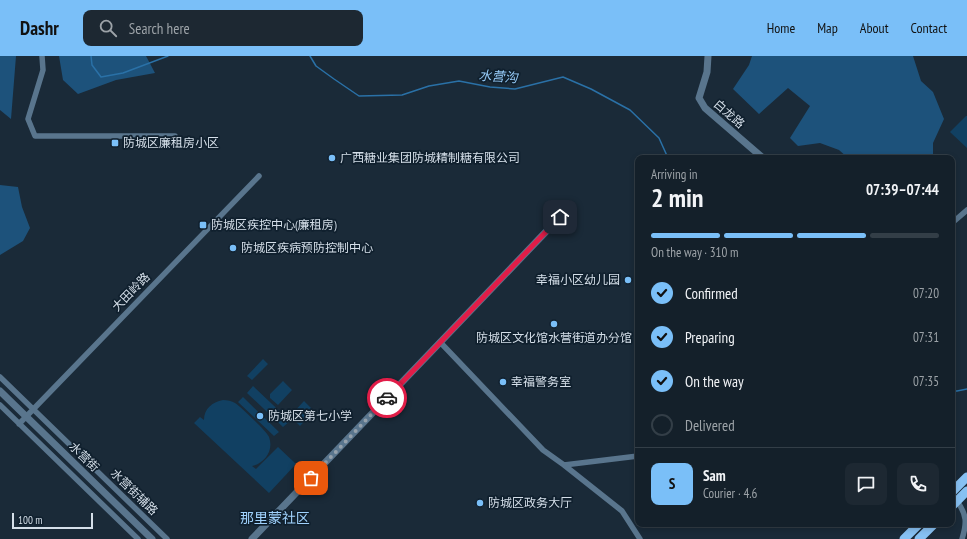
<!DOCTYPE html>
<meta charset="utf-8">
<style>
body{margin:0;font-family:"PT Sans Narrow","Noto Sans SC",sans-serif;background:#1d2832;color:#f1f3f6;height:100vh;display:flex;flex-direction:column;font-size:15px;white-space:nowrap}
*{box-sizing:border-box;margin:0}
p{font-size:13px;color:#9da3a8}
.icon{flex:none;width:22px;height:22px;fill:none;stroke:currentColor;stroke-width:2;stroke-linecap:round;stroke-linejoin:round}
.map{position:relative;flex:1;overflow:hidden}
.side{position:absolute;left:635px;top:99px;width:320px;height:372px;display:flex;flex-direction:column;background:#14202a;border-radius:8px;box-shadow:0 2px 6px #0003,0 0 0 1px #333e47}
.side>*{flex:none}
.scale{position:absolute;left:12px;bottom:10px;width:81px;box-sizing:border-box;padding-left:4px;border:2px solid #d5dfe9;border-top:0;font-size:11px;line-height:14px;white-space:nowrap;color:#d5dfe9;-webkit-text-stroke:3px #10202e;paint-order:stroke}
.pin{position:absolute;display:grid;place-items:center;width:34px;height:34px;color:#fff;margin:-17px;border-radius:8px;box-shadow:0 2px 6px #0006}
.courier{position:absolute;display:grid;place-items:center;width:40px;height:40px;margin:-20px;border:3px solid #e11d48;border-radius:50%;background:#fff;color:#222;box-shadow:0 1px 5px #0007}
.overview em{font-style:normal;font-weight:700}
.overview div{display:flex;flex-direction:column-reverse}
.overview{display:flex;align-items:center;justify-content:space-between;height:68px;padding:0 16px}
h1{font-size:26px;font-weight:700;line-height:30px}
.bar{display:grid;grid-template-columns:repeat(4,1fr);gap:6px 4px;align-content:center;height:48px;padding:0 16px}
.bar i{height:5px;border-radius:3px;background:#333e47}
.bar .selected{background:#7abff8}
.bar p{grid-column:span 4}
.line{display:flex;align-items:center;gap:10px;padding:0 16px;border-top:1px solid #333e47}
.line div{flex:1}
.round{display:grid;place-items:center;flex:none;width:42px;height:42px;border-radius:8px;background:#1d2832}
ol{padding:0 16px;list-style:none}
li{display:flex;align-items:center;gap:12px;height:44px}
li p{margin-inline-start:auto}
li .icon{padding:4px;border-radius:50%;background:#7abff8;color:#111;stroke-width:4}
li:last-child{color:#9da3a8}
li i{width:22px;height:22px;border:2px solid #333e47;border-radius:50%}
header{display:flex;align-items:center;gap:24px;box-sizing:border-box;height:56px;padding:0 20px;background:#7abff8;color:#111}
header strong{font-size:19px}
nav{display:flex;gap:22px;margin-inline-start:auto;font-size:14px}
.search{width:280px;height:36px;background:#1d2832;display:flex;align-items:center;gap:10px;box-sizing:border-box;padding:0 14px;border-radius:8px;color:#9da3a8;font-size:15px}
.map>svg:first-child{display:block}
.green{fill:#114062}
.forest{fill:#1d527b}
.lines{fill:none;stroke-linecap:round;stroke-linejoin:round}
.stream{stroke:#2a71a7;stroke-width:1.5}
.minor{stroke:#59758d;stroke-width:5.5}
.tertiary{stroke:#59758d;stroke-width:7}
.primary{stroke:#87c1f3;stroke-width:9}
.done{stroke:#94a0ab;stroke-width:4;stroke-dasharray:0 7.2}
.route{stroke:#e11d48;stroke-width:5}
.poi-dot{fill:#7abff8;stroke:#10202e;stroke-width:1.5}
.labels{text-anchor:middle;stroke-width:3.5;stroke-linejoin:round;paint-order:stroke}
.street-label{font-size:12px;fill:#d5dfe9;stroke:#10202e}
.poi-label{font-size:12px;fill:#d5dfe9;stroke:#10202e;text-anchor:start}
.water-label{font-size:13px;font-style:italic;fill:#96caf7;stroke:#10202e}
.quarter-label{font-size:14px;fill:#a0d2fd;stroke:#10202e}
</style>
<header>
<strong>Dashr</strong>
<div class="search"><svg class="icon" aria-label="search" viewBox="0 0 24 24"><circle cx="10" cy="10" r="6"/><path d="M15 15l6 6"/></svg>Search here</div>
<nav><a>Home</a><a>Map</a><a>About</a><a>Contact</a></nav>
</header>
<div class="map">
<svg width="967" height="483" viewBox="0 0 967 483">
<rect width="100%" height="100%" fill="#1a2a38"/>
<path class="green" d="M966 60H967V92L950 76Z
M263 303 268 308 252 324 247 320Z
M283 325 292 334 278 349 270 342V338Z
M253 330 290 365 283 371 247 337Z
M243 341 279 376 274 380 238 346Z
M223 344C227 344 232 345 235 347 241 351 267 376 269 381 274 394 265 407 252 410L256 413 278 391 296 408 269 437 194 367 200 361 204 364C204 353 212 346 223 344Z
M304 345 314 355 300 370 292 362V358Z"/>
<path class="forest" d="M0 0H16L11 63 0 54Z
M59 0H146L155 17 116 24 78 38 63 24Z
M752 0H913L921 25 933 36 944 63 933 87V102H848L839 94 820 87 798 90 790 82 810 50 788 32 759 58 733 33 749 9Z
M0 129 18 131 22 151 30 172 23 185 0 199Z"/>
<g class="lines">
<path class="stream" d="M91 0 92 9 101 21 123 17 168 0
M310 0 316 10 334 23 359 40 402 39 429 30 459 25 490 31 515 33 563 21 591 33 630 54 659 82 668 102
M952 335H957L967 333"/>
<path class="minor" d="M42 0 43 14 28 63 35 80H175
M952 167 967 154
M440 286 543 394 564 409 638 400
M0 321 167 483
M0 349 138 483
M19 368 259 120
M564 409 622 455 640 483
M957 445C967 459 967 467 962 483"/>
<path class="tertiary" d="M708 0 707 16 699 42 705 52 763 102
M0 335 152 483
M252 483 560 161"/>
<path class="primary" d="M952 436 967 421
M952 450 967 435
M904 483 919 468
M919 483 934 468"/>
</g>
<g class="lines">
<path class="done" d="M311 422 387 342"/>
<path class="route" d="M387 342 560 161"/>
</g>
<g class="poi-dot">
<rect x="111" y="83" width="8" height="8" rx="2"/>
<circle cx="332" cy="102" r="4"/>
<rect x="199" y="165" width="8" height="8" rx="2"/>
<circle cx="233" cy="192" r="4"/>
<circle cx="628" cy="224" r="4"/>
<circle cx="554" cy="268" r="4"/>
<circle cx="503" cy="326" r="4"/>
<circle cx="260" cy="360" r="4"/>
<circle cx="480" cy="447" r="4"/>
</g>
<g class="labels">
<g class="street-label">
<text transform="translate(729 58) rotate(41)" y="4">白龙路</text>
<text transform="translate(131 236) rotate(-46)" y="4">大田岭路</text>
<text transform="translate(84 401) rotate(44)" y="4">水营街</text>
<text transform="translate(134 436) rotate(44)" y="4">水营街辅路</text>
</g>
<g class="poi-label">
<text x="123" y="91">防城区廉租房小区</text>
<text x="340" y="106">广西糖业集团防城精制糖有限公司</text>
<text x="211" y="173">防城区疾控中心(廉租房)</text>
<text x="241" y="196">防城区疾病预防控制中心</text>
<text x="620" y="228" text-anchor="end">幸福小区幼儿园</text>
<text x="554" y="286" text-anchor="middle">防城区文化馆水营街道办分馆</text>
<text x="511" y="330">幸福警务室</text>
<text x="268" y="364">防城区第七小学</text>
<text x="488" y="451">防城区政务大厅</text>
</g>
<g class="water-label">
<text transform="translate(498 20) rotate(4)" y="5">水营沟</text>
</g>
<g class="quarter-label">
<text x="275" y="467">那里蒙社区</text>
</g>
</g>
</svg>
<div class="scale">100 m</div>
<div class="pin" style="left:311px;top:422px;background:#ea580c"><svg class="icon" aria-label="bag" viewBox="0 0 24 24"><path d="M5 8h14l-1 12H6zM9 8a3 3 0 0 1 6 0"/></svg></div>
<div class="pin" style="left:560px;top:161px;background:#1f2937"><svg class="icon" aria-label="home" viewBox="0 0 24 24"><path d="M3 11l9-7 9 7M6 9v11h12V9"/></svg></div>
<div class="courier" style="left:387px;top:342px"><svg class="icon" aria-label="car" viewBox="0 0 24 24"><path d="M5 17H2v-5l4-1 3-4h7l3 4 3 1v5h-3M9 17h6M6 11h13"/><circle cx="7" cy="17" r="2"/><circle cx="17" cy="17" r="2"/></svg></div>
<section class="side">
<div class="overview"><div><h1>2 min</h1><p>Arriving in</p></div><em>07:39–07:44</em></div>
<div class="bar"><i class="selected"></i><i class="selected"></i><i class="selected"></i><i></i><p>On the way · 310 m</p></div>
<ol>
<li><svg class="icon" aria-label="check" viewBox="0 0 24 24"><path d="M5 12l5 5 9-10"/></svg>Confirmed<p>07:20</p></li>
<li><svg class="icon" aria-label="check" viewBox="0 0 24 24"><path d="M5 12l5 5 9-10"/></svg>Preparing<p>07:31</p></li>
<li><svg class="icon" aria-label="check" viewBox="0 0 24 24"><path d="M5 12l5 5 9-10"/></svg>On the way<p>07:35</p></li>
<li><i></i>Delivered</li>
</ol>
<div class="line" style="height:72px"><b class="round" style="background:#7abff8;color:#111">S</b><div><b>Sam</b><p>Courier · 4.6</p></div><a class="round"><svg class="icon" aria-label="chat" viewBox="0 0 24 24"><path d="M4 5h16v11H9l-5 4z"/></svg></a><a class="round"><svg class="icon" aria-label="phone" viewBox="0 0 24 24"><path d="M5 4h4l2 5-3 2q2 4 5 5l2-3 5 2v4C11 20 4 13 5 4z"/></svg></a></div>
</section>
</div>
